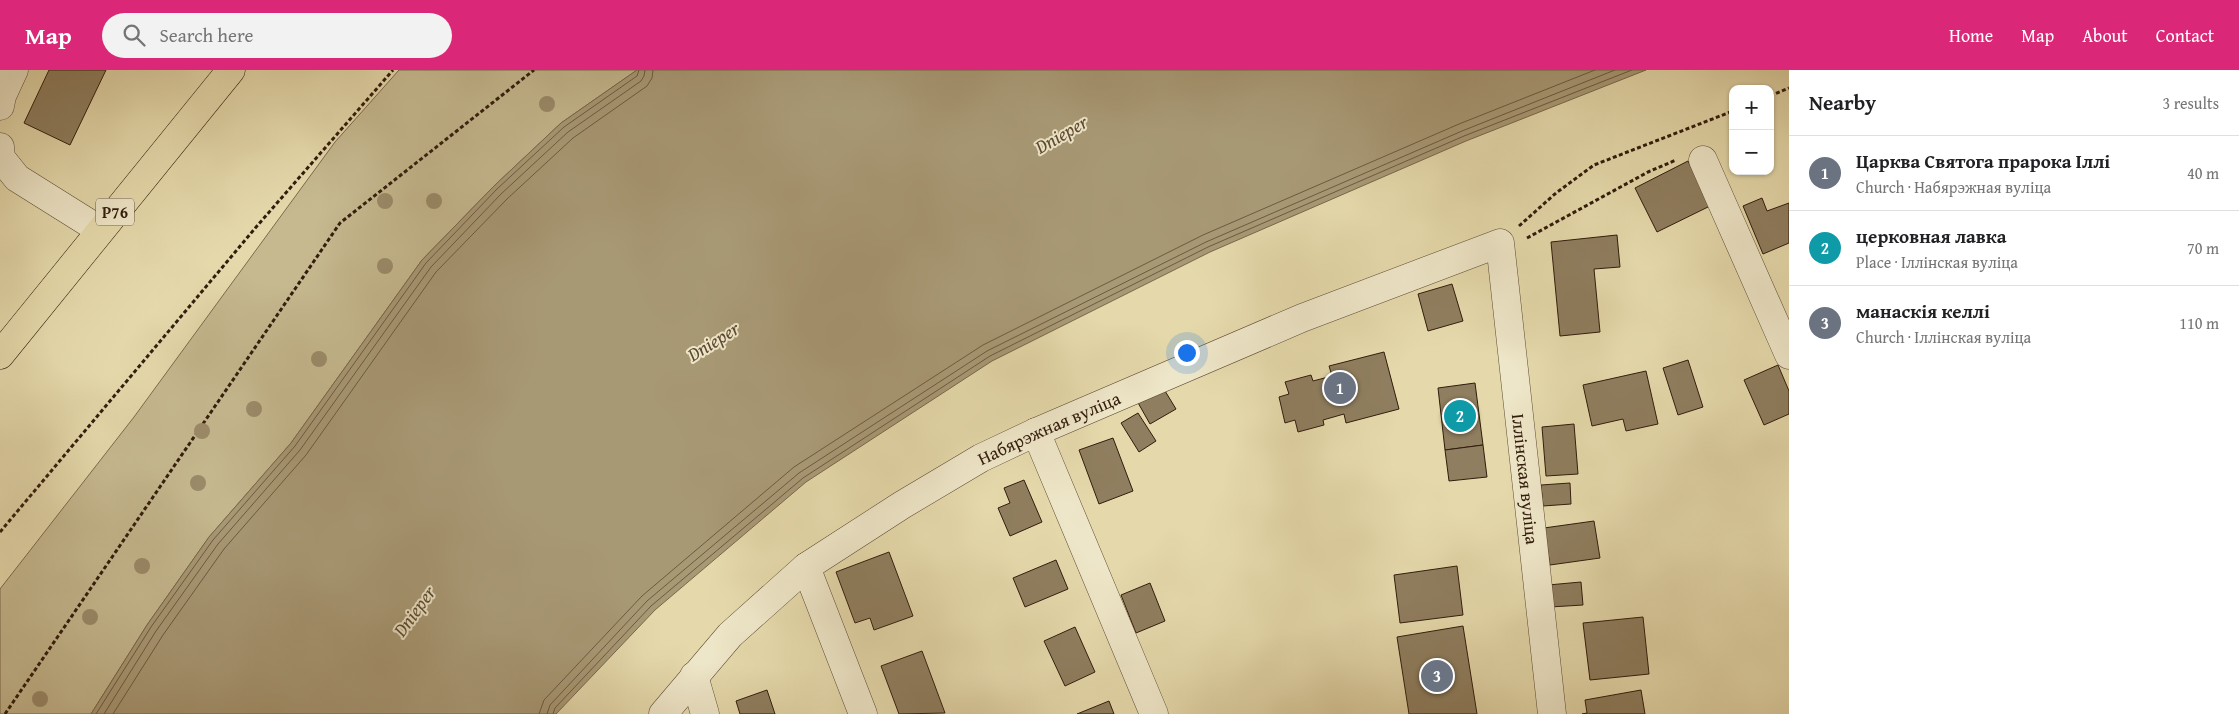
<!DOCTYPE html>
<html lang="en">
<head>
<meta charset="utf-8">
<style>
	:root { --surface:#fff; --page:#f2f2f2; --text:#202124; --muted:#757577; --line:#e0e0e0; --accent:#db2777 }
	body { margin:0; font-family:"Gentium Book Plus",serif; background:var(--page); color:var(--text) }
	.controls { position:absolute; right:15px; top:15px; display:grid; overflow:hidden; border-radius:10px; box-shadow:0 1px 4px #0004 }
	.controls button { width:45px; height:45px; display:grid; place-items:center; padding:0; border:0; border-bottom:1px solid var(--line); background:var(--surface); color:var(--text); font:25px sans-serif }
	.you { position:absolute; left:1186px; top:282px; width:18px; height:18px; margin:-12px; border:4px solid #fff; border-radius:50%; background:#1a73e8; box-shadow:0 0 0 8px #1a73e833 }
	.badge { display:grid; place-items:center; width:32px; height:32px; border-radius:50%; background:var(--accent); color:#fff; font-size:16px; font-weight:700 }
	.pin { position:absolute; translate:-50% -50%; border:2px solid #fff; box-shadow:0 1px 5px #0006 }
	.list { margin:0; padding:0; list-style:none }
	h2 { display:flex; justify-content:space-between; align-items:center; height:65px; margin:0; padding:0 20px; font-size:21px }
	h2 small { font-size:16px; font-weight:400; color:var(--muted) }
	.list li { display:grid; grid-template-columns:32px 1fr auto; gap:15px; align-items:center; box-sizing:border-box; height:75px; padding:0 20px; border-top:1px solid var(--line) }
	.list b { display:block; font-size:19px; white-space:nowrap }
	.list p { margin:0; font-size:16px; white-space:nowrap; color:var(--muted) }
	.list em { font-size:16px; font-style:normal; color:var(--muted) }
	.icon { flex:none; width:28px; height:28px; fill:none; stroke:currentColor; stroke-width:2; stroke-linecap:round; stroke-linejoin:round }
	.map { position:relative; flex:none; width:1789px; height:644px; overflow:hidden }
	header { display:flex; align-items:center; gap:30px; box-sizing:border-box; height:70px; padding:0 25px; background:var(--accent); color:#fff }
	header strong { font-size:24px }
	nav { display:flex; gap:28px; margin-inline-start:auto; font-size:18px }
	.search { width:350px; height:45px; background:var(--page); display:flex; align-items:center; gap:12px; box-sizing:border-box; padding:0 18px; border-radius:28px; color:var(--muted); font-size:19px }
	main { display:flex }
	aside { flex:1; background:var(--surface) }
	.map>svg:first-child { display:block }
	.green { fill:#c6b990; stroke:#7c6a4e }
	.water { fill:#a89975; stroke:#78674b }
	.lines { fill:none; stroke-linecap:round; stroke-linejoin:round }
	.shore { stroke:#6c5a40; stroke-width:1 }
	.building { fill:#8f7e5f; stroke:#311c0c }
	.minor-casing { stroke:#5e4b34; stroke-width:29 }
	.major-casing { stroke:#311c0c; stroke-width:29 }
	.path { stroke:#311c0c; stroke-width:3; stroke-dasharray:4 2.5; stroke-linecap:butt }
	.minor { stroke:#eee6c8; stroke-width:28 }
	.major { stroke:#e5d9ab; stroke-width:28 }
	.tree { fill:#9b8b6a }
	.labels { text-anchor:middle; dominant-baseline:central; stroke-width:4; stroke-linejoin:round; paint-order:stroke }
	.shield { fill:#eee6c8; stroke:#6a5944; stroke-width:1 }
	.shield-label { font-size:16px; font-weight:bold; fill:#311c0c }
	.street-label { font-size:18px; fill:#311c0c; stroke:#eee6c8 }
	.water-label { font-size:19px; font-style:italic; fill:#5b4831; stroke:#eee6c8 }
</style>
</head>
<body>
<header>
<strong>Map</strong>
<div class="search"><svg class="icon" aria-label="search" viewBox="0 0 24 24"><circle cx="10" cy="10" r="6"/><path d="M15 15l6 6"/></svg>Search here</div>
<nav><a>Home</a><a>Map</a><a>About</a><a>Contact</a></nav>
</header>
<main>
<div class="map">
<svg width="1789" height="644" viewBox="0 0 1789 644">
	<rect width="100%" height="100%" fill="#e5d9ab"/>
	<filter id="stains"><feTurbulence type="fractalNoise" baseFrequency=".004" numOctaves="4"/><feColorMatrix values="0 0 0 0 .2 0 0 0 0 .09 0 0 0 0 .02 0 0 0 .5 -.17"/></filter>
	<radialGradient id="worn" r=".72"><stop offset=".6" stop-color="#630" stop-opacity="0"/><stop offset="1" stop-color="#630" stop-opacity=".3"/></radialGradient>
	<polygon class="green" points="399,0 637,0 561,53 494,116 422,190 291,373 209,467 147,555 91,644 0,644 0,519 134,347 335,72"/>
	<polygon class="water" points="637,0 1646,0 1466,71 1210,182 992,291 806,412 655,540 556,644 91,644 147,555 209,467 291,373 422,190 494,116 561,53"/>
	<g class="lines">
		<g class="shore">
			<polyline points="96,644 151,557 213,470 295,376 426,193 497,119 564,57 637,6 639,0"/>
			<polyline points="104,644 156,561 218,474 300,380 431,197 501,124 568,62 641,11 644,6 645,0"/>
			<polyline points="113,644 163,565 224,479 306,385 436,202 507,129 573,68 647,16 652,8 653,0"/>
			<polyline points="539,644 544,630 642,526 794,397 983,275 1203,165 1459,54 1595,0"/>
			<polyline points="547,644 550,635 647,531 799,403 987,281 1206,172 1462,61 1615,0"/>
			<polyline points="553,644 555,638 651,536 803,408 990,286 1208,177 1464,66 1632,0"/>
		</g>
	</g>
	<g class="building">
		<polygon points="49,0 106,0 70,75 24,53"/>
		<polygon points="1688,91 1710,136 1657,162 1635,118"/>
		<polygon points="1762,128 1767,141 1789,133 1789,173 1763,184 1743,136"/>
		<polygon points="1617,165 1620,197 1594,199 1600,262 1560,266 1551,172"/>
		<polygon points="1452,214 1463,251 1428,261 1418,224"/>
		<polygon points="1384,282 1399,339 1346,353 1344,344 1323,350 1324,355 1298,362 1295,350 1285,353 1279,327 1289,324 1285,312 1311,305 1313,311 1332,306 1329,296"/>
		<polygon points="1688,290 1703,337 1678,345 1663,298"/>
		<polygon points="1778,295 1789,321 1789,344 1764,355 1744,310"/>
		<polygon points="1646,301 1658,354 1626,361 1623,349 1592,356 1583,315"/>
		<polygon points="1475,313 1483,375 1445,380 1438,318"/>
		<polygon points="1162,316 1176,339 1150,354 1137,331"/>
		<polygon points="1138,343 1156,371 1139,382 1121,353"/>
		<polygon points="1574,354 1578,404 1546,406 1542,357"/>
		<polygon points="1113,368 1133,421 1099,434 1079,380"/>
		<polygon points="1483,375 1487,407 1449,411 1445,380"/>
		<polygon points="1024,410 1042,452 1010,466 998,438 1010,433 1004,418"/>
		<polygon points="1570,413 1571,434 1543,436 1541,415"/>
		<polygon points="1594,451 1600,488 1550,495 1544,458"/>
		<polygon points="889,482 913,546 874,560 870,548 855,553 836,502"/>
		<polygon points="1056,490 1068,519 1025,537 1013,508"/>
		<polygon points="1457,496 1463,545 1400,553 1394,505"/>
		<polygon points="1581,512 1583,535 1550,537 1548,515"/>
		<polygon points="1150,513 1165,551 1136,563 1121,525"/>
		<polygon points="1643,547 1649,604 1590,610 1583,553"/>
		<polygon points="1463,556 1477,644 1409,644 1397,567"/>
		<polygon points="1075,557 1095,602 1065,616 1044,571"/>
		<polygon points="922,581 945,643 899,644 881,596"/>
		<polygon points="767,620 775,644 740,644 736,631"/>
		<polygon points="1641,620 1645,644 1582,644 1587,643 1585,630"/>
		<polygon points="1109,631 1114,644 1077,644"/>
	</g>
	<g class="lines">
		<g class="minor-casing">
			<g id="minor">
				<polyline points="0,36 2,26 14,0"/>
				<polyline points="0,77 1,88 17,108 100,160"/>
				<polyline points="1703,90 1789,285"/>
				<polyline points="1036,362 1154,644"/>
				<polyline points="806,497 863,644"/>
				<polyline points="694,606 705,644"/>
				<path id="s1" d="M663 644 730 565 806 497 902 435 981 388 1036 362 1302 248 1500 173 1552 644"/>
			</g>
		</g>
		<g class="major-casing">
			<polyline id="major" points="0,285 231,0"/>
		</g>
		<g class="path">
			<polyline points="1770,26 1789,18"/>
			<polyline points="1519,156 1556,123 1594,95 1733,41"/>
			<polyline points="1527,168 1648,102 1676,90"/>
			<polyline points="0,462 257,156 393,0"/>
			<polyline points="5,644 340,153 534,0"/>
		</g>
		<use href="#minor" class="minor"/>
		<use href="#major" class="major"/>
	</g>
	<g class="tree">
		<circle cx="547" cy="34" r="8"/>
		<circle cx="385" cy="131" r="8"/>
		<circle cx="434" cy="131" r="8"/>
		<circle cx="385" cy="196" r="8"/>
		<circle cx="319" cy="289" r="8"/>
		<circle cx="254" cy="339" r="8"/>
		<circle cx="202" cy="361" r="8"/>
		<circle cx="198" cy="413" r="8"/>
		<circle cx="142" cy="496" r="8"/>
		<circle cx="90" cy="547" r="8"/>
		<circle cx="40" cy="629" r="8"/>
	</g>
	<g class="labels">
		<rect class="shield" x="96" y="128.5" width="38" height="27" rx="4"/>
		<g class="shield-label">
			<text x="115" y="142">Р76</text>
		</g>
		<g class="street-label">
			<text stroke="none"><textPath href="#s1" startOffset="486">Набярэжная вуліца</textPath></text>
			<text stroke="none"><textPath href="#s1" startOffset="1211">Іллінская вуліца</textPath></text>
		</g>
		<g class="water-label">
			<text transform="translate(1061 64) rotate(-30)">Dnieper</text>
			<text transform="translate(713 271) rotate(-32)">Dnieper</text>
			<text transform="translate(414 541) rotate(-54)">Dnieper</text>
		</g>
	</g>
	<rect width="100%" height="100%" filter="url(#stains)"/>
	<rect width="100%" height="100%" fill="url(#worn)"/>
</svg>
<div class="controls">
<button>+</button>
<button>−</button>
</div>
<div class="you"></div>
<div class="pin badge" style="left:1340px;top:318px;background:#6b7280">1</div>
<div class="pin badge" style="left:1460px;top:346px;background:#0f9aa8">2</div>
<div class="pin badge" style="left:1437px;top:606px;background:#6b7280">3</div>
</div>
<aside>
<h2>Nearby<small>3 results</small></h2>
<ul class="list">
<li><span class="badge" style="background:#6b7280">1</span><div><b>Царква Святога прарока Іллі</b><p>Church · Набярэжная вуліца</p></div><em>40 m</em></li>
<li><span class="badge" style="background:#0f9aa8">2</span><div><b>церковная лавка</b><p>Place · Іллінская вуліца</p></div><em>70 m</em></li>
<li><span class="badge" style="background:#6b7280">3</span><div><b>манаскія келлі</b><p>Church · Іллінская вуліца</p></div><em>110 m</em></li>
</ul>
</aside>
</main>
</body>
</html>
